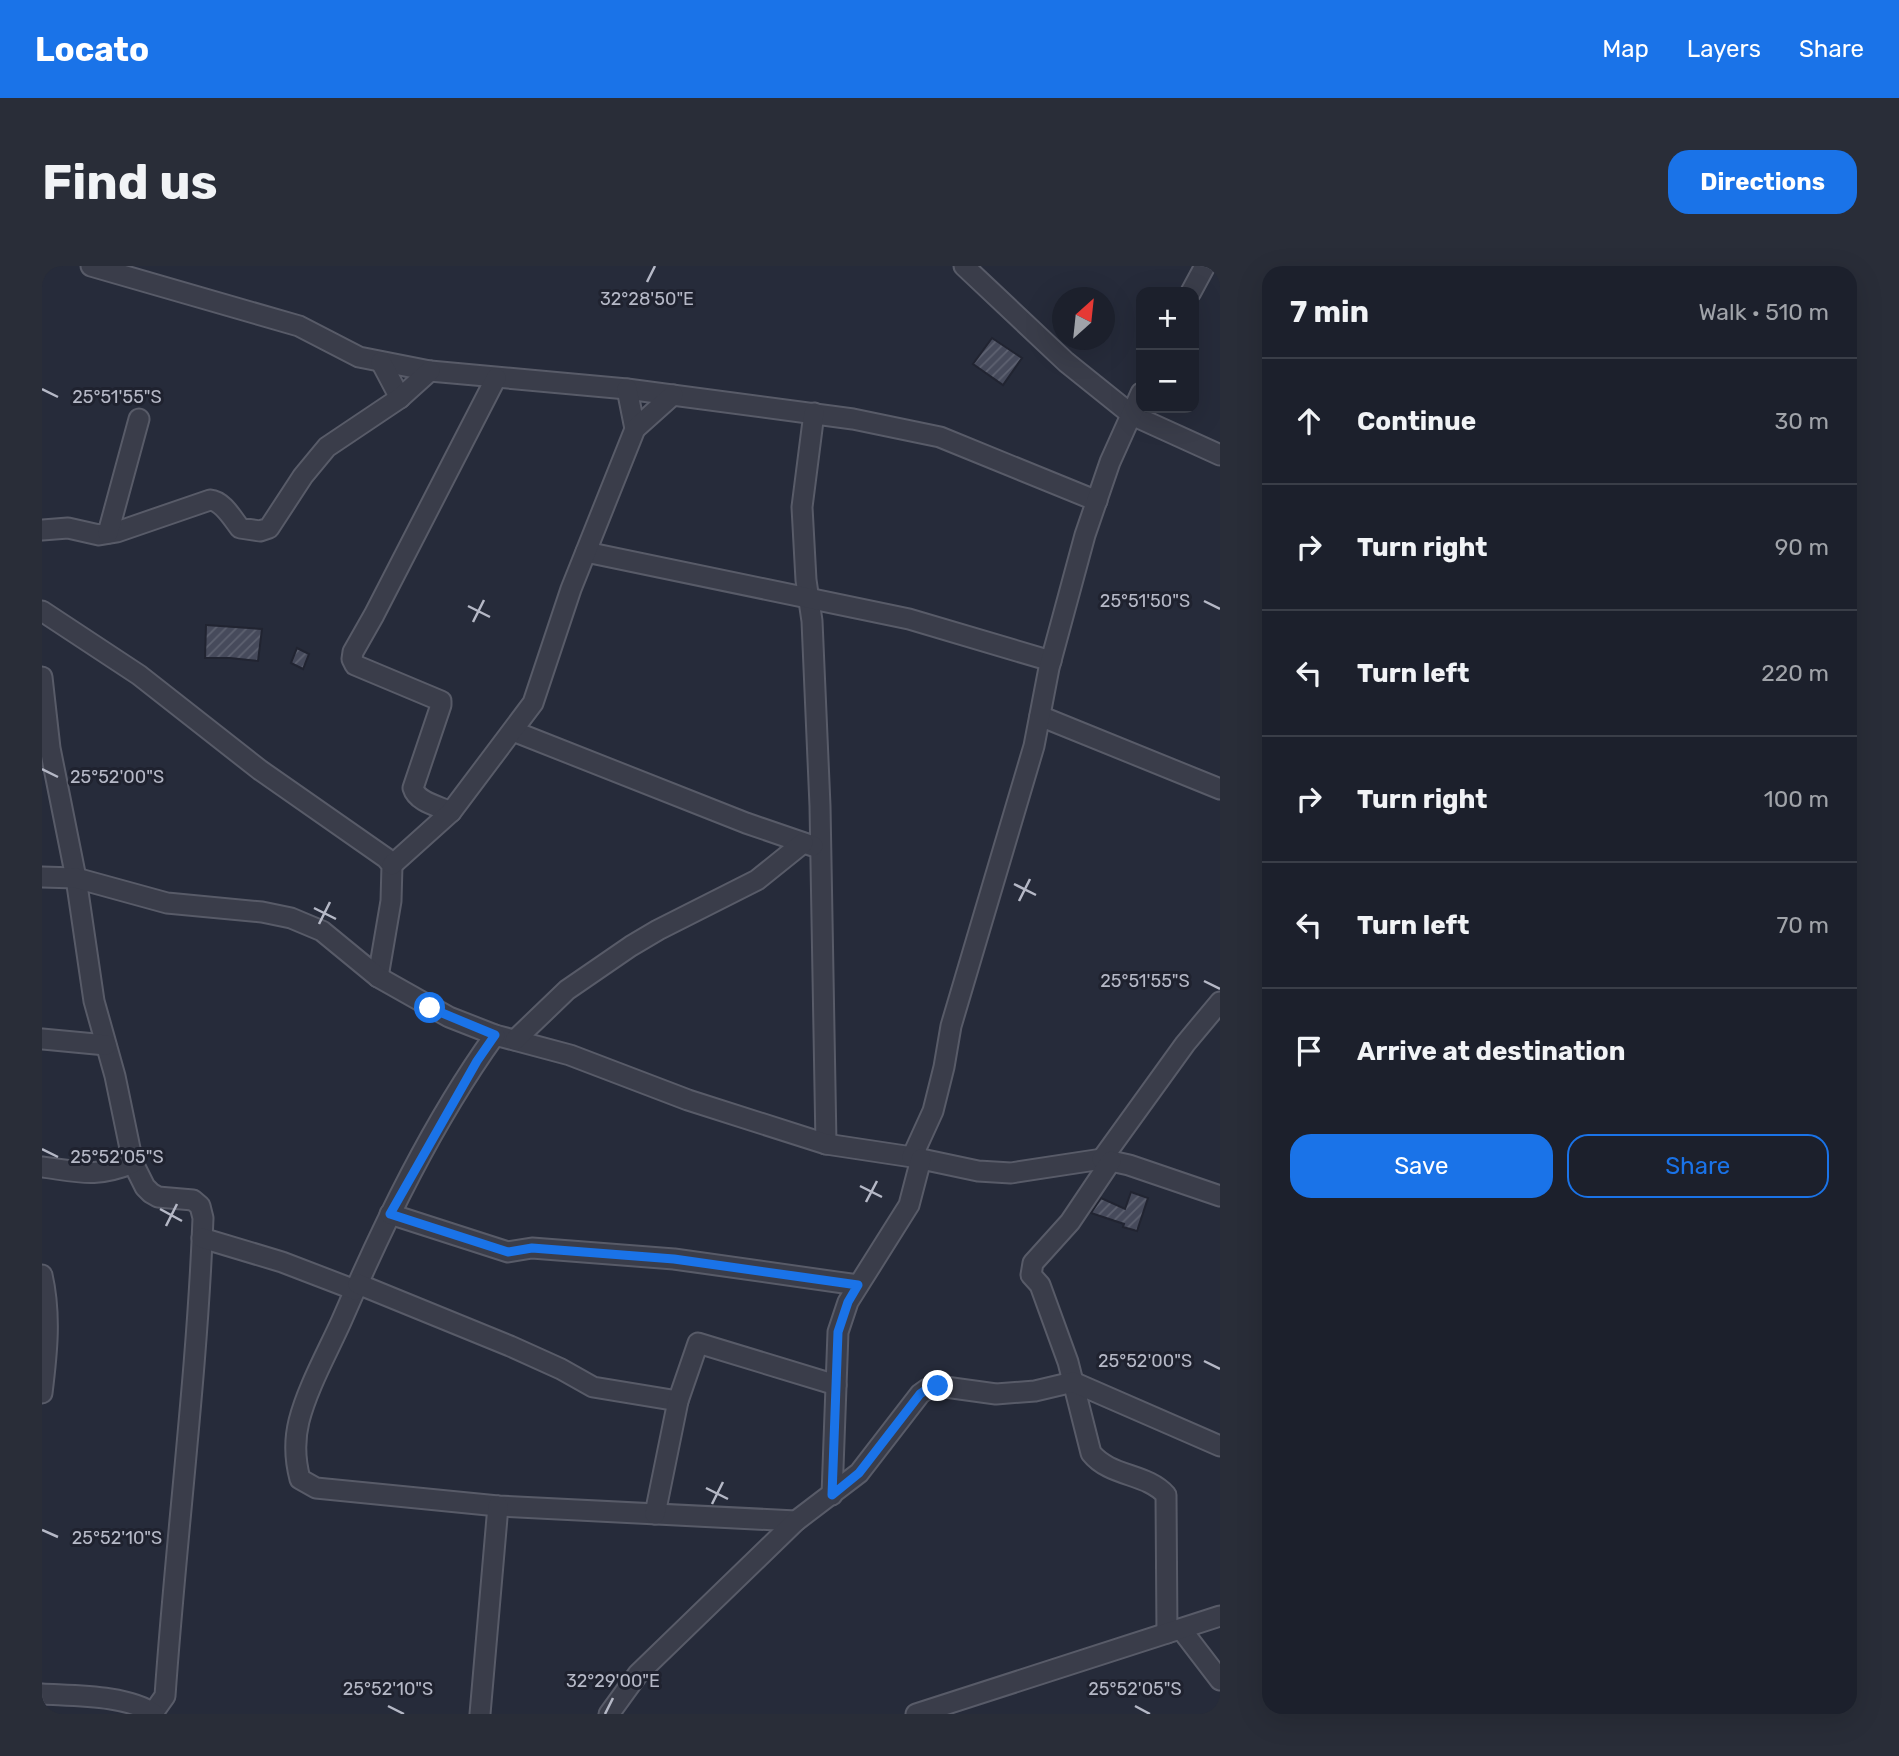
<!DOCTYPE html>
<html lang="en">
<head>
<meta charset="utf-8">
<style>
	:root { --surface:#1c202c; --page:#292d38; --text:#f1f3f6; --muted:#a0a3a9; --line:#3a3e48; --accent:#1a73e8 }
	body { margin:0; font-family:Rubik,sans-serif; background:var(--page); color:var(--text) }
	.controls { position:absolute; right:21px; top:21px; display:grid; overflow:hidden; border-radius:14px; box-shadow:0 7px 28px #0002 }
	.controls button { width:63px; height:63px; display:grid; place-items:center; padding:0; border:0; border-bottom:2px solid var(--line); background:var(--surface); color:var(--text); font:35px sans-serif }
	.compass { position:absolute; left:1010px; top:21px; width:63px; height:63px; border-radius:50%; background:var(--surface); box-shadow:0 7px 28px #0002; rotate:27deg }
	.stop { position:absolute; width:21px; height:21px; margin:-16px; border:5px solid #1a73e8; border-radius:50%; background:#fff }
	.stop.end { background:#1a73e8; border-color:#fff; box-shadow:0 2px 7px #0008 }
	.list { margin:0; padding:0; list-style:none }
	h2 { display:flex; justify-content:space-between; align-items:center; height:91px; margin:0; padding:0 28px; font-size:30px }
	h2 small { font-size:23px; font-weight:400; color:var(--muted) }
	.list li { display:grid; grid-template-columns:46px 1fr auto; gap:21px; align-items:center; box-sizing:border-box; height:126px; padding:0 28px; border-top:2px solid var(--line) }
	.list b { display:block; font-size:26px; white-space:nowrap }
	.list em { font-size:23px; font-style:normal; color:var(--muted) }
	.actions { display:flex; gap:14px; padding:21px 28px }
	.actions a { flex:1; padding:16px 0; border:2px solid var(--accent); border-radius:21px; text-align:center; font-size:24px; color:var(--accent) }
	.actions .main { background:var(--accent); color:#fff }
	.icon { flex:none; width:38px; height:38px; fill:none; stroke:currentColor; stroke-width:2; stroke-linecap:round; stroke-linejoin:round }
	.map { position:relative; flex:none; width:1178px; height:1448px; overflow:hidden; border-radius:21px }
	header { display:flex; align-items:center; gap:42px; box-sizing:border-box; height:98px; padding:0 35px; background:var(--accent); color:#fff }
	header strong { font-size:33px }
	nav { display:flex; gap:38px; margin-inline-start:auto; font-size:24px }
	.intro { display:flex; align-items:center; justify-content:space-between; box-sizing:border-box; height:168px; padding:0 42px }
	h1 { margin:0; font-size:49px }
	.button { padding:18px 32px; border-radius:21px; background:var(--accent); color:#fff; font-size:24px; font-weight:700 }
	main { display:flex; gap:42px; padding:0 42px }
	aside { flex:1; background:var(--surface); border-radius:21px; box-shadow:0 7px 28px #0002 }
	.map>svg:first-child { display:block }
	.building { fill:url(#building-hatch); stroke:#212431; stroke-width:2 }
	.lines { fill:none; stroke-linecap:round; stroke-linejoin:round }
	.minor-casing { stroke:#585b68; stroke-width:23 }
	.minor { stroke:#3a3d4a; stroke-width:19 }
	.route { stroke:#1a73e8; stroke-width:9 }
	.ticks { fill:none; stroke:#b5b8c6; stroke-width:2.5 }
	.ticks-label { font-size:18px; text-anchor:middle; fill:#b5b8c6; stroke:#1f222f; stroke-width:6; stroke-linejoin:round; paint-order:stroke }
</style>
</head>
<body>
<header>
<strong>Locato</strong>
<nav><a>Map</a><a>Layers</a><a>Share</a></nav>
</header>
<div class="intro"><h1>Find us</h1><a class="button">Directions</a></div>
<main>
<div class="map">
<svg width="1178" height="1448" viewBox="0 0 1178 1448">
	<defs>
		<pattern id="building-hatch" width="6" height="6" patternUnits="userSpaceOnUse" patternTransform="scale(1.75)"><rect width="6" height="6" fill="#464a5b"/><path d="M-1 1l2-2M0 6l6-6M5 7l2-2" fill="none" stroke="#5e6271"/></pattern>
	</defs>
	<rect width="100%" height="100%" fill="#262b3a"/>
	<g class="building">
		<polygon points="950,72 980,92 961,119 931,98"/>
		<polygon points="164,359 220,363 216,395 188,392 163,392"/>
		<polygon points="255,382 267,388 261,403 249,397"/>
		<polygon points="1089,926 1106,932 1095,965 1081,961 1082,958 1049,947 1059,932 1083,943"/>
	</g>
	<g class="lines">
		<g class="minor-casing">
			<g id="minor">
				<polyline points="49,0 257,60 317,91 388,105 585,123 811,153 898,171 1055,235"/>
				<polyline points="922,0 1024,96 1090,149 1178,189"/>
				<polyline points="1149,26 1163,0"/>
				<polyline points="339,96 358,132"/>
				<polyline points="585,123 593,163"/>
				<polyline points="772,147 760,241 764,314 770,355 778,540 784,878"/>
				<path d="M0 264 26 262 57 269 75 266 168 234C181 235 190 252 198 262L218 265 227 262 261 210 285 181 358 132 388 105"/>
				<polyline points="66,267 97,153"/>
				<polyline points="544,286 867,353 1009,395"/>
				<polyline points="0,345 97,409 218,504 344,592 350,599 349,635 336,711"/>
				<path d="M0 411 8 482 34 612 52 735 73 810 91 897 103 921 109 927 116 931 151 934 158 940 161 952C155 1112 134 1271 123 1430L111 1447"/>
				<polyline points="998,450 1178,523"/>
				<polyline points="471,465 704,557 771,580"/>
				<path d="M409 546C396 540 375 536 371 522L399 439V435L313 399 310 393 311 386 332 349 454 112"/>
				<polyline points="350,599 409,546 491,437 529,323 593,163 631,129"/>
				<polyline points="0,611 34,612 125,637 220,646 249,652 280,665 336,711 407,751 453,769 528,789 646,834 784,878 870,891 936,905 969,907 1060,893 1087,899 1178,930"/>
				<path d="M453 769C390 857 342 957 299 1056 285 1087 265 1123 257 1155 252 1175 253 1194 258 1213L274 1222 456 1240 754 1255"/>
				<polyline points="0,773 64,779"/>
				<polyline points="473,774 525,724 589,680 616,664 715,614 761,577"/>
				<polyline points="870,891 891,845 902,801 909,760 992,480 1007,402 1043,269 1068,196 1099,127"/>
				<polyline points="1060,893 1143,778 1178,736"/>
				<path d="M1069 895 1028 956 991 997 989 1009 998 1019 1026 1096 1049 1187C1068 1211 1105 1207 1124 1229L1125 1367"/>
				<path d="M0 901C38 906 54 912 91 897"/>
				<polyline points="348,948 466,986 490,982 632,993 816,1019"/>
				<polyline points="160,972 240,996 313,1024"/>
				<path d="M0 1009C9 1048 5 1087 0 1127"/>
				<polyline points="316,1018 468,1080 519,1103 551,1121 636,1135"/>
				<polyline points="790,1229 796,1066 806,1036 867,939 879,893"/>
				<polyline points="613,1248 636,1135 656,1077 794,1119"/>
				<polyline points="1139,1363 1178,1414"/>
				<path d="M0 1428C32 1430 86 1429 112 1448"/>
				<polyline points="438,1448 456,1240"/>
				<polyline points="567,1448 596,1408 754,1255 817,1207 878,1128 885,1123 896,1120 954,1128 993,1125 1031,1116 1178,1180"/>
				<polyline points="874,1448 1178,1350"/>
			</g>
		</g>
		<use href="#minor" class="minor"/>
	</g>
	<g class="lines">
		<polyline class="route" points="388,742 453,769 435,795 348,948 466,986 490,982 632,993 816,1019 806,1036 796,1066 790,1229 817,1207 878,1128 885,1123 896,1120"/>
	</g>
	<path class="ticks" d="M605 16 613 0M0 123 16 131M1162 335 1178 343M426 340 448 351M431 356 442 334M0 503 16 511M972 618 994 629M977 635 988 613M272 642 294 653M277 658 288 636M1162 715 1178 723M0 883 16 891M818 920 840 931M824 936 835 915M118 943 140 955M124 960 135 938M1162 1095 1178 1103M664 1222 686 1233M670 1238 681 1216M0 1264 16 1271M346 1440 362 1448M1093 1440 1108 1448M563 1448 571 1432"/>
	<g class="ticks-label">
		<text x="605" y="39">32°28'50"E</text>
		<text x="75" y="137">25°51'55"S</text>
		<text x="1103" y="341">25°51'50"S</text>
		<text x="75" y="517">25°52'00"S</text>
		<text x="1103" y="721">25°51'55"S</text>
		<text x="75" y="897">25°52'05"S</text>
		<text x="1103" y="1101">25°52'00"S</text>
		<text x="75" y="1278">25°52'10"S</text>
		<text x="571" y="1421">32°29'00"E</text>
		<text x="346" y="1429">25°52'10"S</text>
		<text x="1093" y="1429">25°52'05"S</text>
	</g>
</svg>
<div class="controls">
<button>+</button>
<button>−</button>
</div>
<svg class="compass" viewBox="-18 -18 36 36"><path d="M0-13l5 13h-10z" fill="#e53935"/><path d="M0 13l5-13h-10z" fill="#a0a3a9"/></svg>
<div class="stop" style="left:388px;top:742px"></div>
<div class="stop end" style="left:896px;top:1120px"></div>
</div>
<aside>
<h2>7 min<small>Walk · 510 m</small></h2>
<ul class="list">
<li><svg class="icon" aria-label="ahead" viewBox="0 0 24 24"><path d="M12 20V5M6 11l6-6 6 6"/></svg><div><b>Continue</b></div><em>30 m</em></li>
<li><svg class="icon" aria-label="right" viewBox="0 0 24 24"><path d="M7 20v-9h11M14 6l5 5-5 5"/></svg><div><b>Turn right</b></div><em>90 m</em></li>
<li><svg class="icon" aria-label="left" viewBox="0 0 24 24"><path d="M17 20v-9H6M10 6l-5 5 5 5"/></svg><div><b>Turn left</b></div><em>220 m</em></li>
<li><svg class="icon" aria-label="right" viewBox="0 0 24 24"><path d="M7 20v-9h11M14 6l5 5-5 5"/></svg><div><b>Turn right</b></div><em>100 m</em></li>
<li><svg class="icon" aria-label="left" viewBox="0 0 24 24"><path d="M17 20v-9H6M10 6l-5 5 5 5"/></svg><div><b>Turn left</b></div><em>70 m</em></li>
<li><svg class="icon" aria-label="arrive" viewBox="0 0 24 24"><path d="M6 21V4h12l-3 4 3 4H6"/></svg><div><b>Arrive at destination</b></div></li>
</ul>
<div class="actions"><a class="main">Save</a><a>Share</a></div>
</aside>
</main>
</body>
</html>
